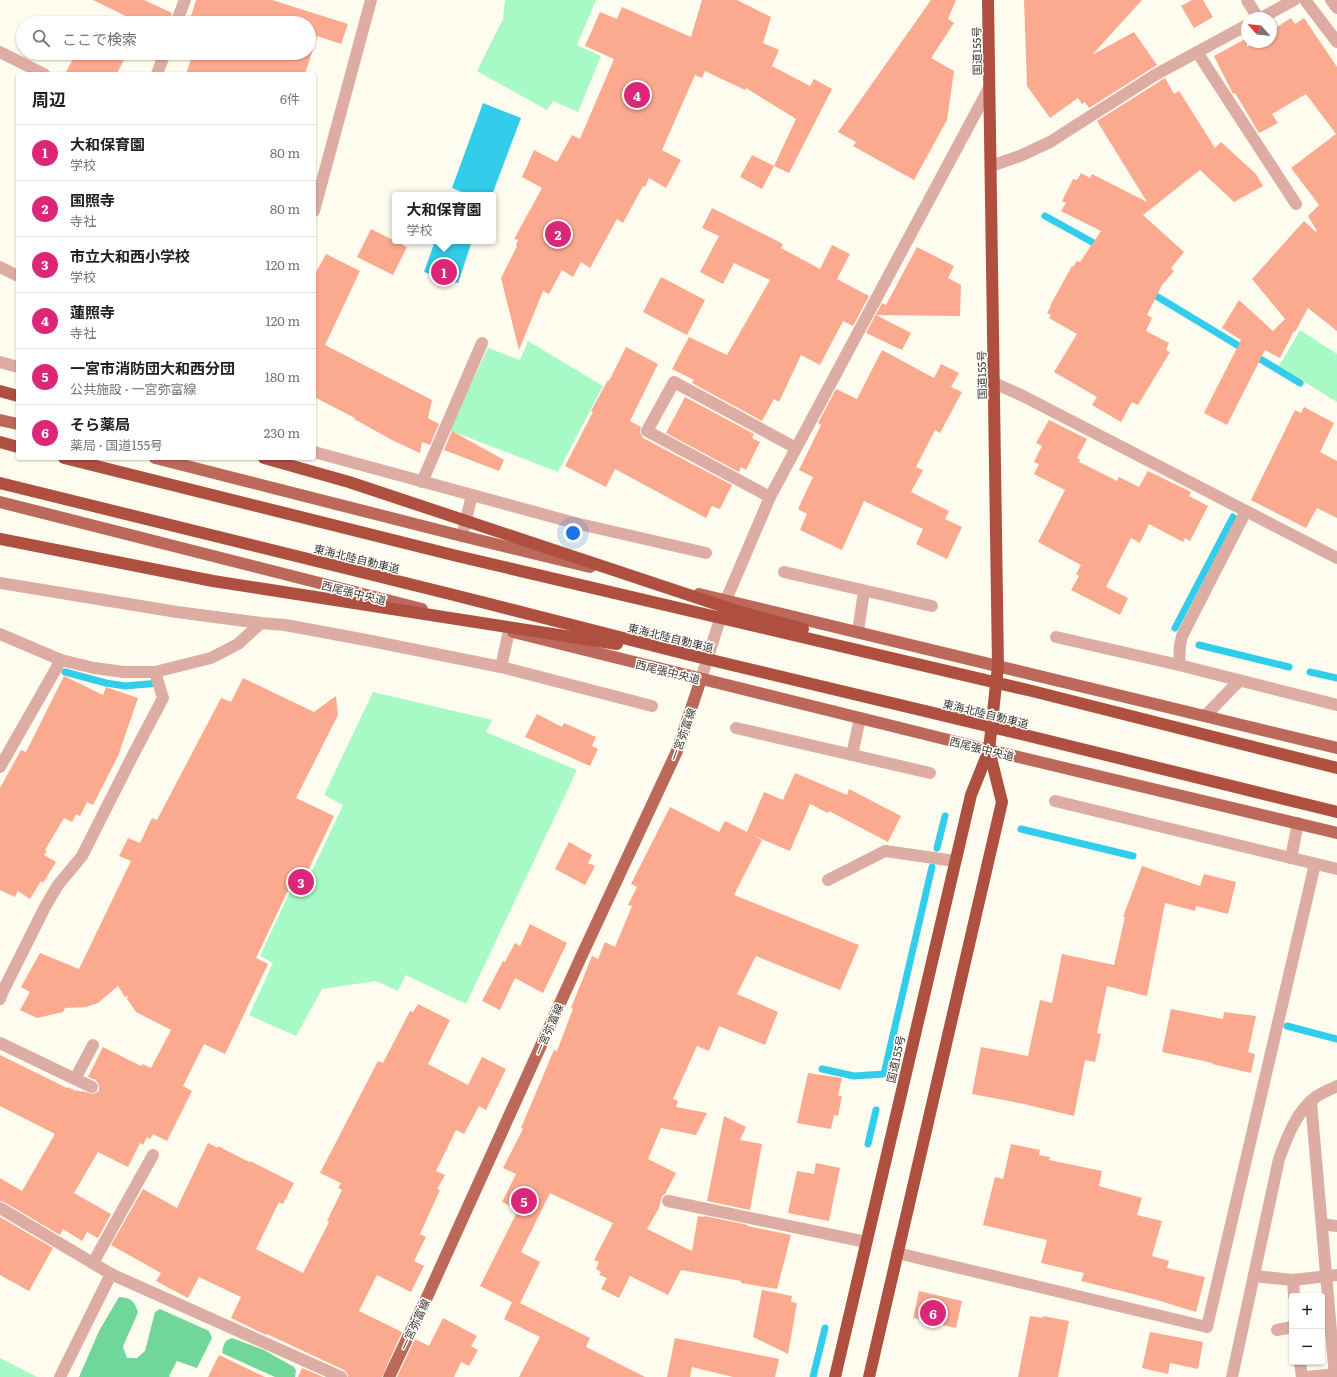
<!DOCTYPE html>
<html lang="ja">
<head>
<meta charset="utf-8">
<style>
	:root { --surface:#fff; --page:#f6f6f6; --text:#202124; --muted:#757577; --line:#e0e0e0; --accent:#db2777 }
	body { margin:0; font-family:Literata,"Noto Sans JP",serif; background:var(--page); color:var(--text) }
	.controls { position:absolute; right:12px; bottom:12px; display:grid; overflow:hidden; border-radius:4px; box-shadow:0 1px 3px #0004 }
	.controls button { width:36px; height:36px; display:grid; place-items:center; padding:0; border:0; border-bottom:1px solid var(--line); background:var(--surface); color:var(--text); font:20px sans-serif }
	.compass { position:absolute; left:1241px; top:12px; width:36px; height:36px; border-radius:50%; background:var(--surface); box-shadow:0 1px 3px #0004; rotate:297deg }
	.you { position:absolute; left:573px; top:533px; width:14px; height:14px; margin:-10px; border:3px solid #fff; border-radius:50%; background:#1a73e8; box-shadow:0 0 0 6px #1a73e833 }
	.badge { display:grid; place-items:center; width:26px; height:26px; border-radius:50%; background:var(--accent); color:#fff; font-size:13px; font-weight:700 }
	.pin { position:absolute; translate:-50% -50%; border:2px solid #fff; box-shadow:0 1px 4px #0006 }
	.popup { position:absolute; left:392px; top:192px; width:104px; height:52px; box-sizing:border-box; display:grid; place-content:center; border-radius:4px; background:var(--surface); filter:drop-shadow(0 1px 3px #0005); font-size:13px; white-space:nowrap; color:var(--muted) }
	.popup b { font-size:15px; color:var(--text) }
	.popup::after { content:''; position:absolute; left:50%; top:100%; margin-left:-8px; border:8px solid transparent; border-top-color:var(--surface) }
	.list { margin:0; padding:0; list-style:none }
	h2 { display:flex; justify-content:space-between; align-items:center; height:52px; margin:0; padding:0 16px; font-size:17px }
	h2 small { font-size:13px; font-weight:400; color:var(--muted) }
	.list li { display:grid; grid-template-columns:26px 1fr auto; gap:12px; align-items:center; box-sizing:border-box; height:56px; padding:0 16px; border-top:1px solid var(--line) }
	.list b { display:block; font-size:15px; white-space:nowrap }
	.list p { margin:0; font-size:13px; white-space:nowrap; color:var(--muted) }
	.list em { font-size:13px; font-style:normal; color:var(--muted) }
	.icon { flex:none; width:22px; height:22px; fill:none; stroke:currentColor; stroke-width:2; stroke-linecap:round; stroke-linejoin:round }
	.map { position:relative; flex:none; width:1337px; height:1377px; overflow:hidden }
	.search { position:absolute; background:var(--surface); box-shadow:0 1px 3px #0004; left:16px; top:16px; width:300px; height:44px; display:flex; align-items:center; gap:10px; box-sizing:border-box; padding:0 14px; border-radius:22px; color:var(--muted); font-size:15px }
	.panel { position:absolute; background:var(--surface); box-shadow:0 1px 3px #0004; left:16px; top:72px; width:300px; height:388px; border-radius:4px }
	.map>svg:first-child { display:block }
	.green { fill:#a7fac5 }
	.forest { fill:#71d69a }
	.water { fill:#31cdeb }
	.lines { fill:none; stroke-linecap:round; stroke-linejoin:round }
	.stream { stroke:#31cdeb; stroke-width:7 }
	.building { fill:#fbaa8f }
	.minor { stroke:#ddada4; stroke-width:12 }
	.major { stroke:#bc695b; stroke-width:12 }
	.highway { stroke:#af4f40; stroke-width:12 }
	.highway-bridge { stroke:#af4f40; stroke-width:12 }
	.labels { text-anchor:middle; dominant-baseline:central; stroke-width:3; stroke-linejoin:round; paint-order:stroke }
	.street-label { font-size:11px; fill:#3a372c; stroke:#fff }
</style>
</head>
<body>
<div class="map">
<svg width="1337" height="1377" viewBox="0 0 1337 1377">
	<rect width="100%" height="100%" fill="#fefbef"/>
	<g class="green">
		<polygon points="505,0 596,0 577,45 601,56 578,112 553,101 547,110 477,71 503,19"/>
		<polygon points="1300,330 1337,354 1337,402 1279,366"/>
		<polygon points="528,341 603,386 558,472 449,430 488,348 520,360"/>
		<polygon points="373,692 492,720 486,732 577,770 466,1004 406,975 398,991 376,981 322,989 296,1036 249,1015 273,963 260,956 294,883 304,888 343,805 324,795"/>
		<polygon points="0,1358 37,1377 0,1377"/>
	</g>
	<g class="forest">
		<path d="M119 1297C132 1298 134 1301 138 1312 134 1324 127 1335 123 1347L127 1358H137L145 1351 155 1312 160 1309 209 1331 212 1338 197 1368 177 1361 169 1376 170 1377H79L99 1331Z"/>
		<path d="M232 1338 264 1350 294 1367 296 1370 295 1377H275L222 1353C223 1346 224 1340 232 1338Z"/>
	</g>
	<g class="water">
		<polygon points="483,103 521,118 492,195 469,195 452,188"/>
		<polygon points="435,241 472,241 458,283 424,272"/>
	</g>
	<g class="lines">
		<g class="stream">
			<polyline points="1045,216 1092,242 1100,249"/>
			<polyline points="1148,291 1300,383"/>
			<polyline points="1175,628 1233,517"/>
			<polyline points="1199,645 1289,667"/>
			<polyline points="65,672 106,683 125,686 159,683"/>
			<polyline points="1310,672 1337,678"/>
			<polyline points="1021,829 1133,856"/>
			<polyline points="937,848 945,816"/>
			<polyline points="1287,1026 1337,1039"/>
			<polyline points="822,1069 854,1076 884,1074 932,867"/>
			<polyline points="868,1144 876,1110"/>
			<polyline points="813,1377 825,1328"/>
		</g>
	</g>
	<g class="building">
		<polygon points="93,0 144,0 172,13 169,23 140,23"/>
		<polygon points="196,0 272,0 348,24 341,44 317,36 305,74 186,74 193,53 309,53 309,23 184,23 185,20 187,21 189,15 191,16"/>
		<polygon points="702,0 737,0 771,17 763,43 779,50 772,66 810,86 814,79 832,89 789,173 774,166 796,119 746,88 745,90 705,71 702,78 695,75 662,150 681,160 666,188 649,178 645,187 643,186 623,223 617,219 590,268 581,262 573,277 562,270 549,294 543,291 519,350 501,278 517,246 516,245 518,240 514,239 542,188 522,177 534,150 557,162 572,135 580,139 614,59 585,46 600,12 617,19 622,7 691,37"/>
		<polygon points="931,0 956,0 948,19 954,23 931,58 954,71 947,120 914,180 853,146 856,142 838,132"/>
		<polygon points="1024,0 1142,0 1092,55 1134,32 1157,65 1089,108 1085,102 1082,104 1078,98 1050,118 1027,86"/>
		<polygon points="1192,0 1203,0 1213,17 1194,28 1181,6"/>
		<polygon points="1291,18 1295,24 1304,18 1337,67 1337,331 1308,308 1295,332 1294,331 1280,358 1265,350 1227,425 1204,413 1241,340 1222,328 1239,300 1273,331 1285,319 1252,279 1304,221 1316,232 1317,231 1308,216 1319,205 1291,168 1336,134 1306,94 1272,114 1278,123 1259,133 1235,93 1233,94 1214,56 1247,38 1247,47 1255,42 1271,42 1271,31"/>
		<polygon points="76,53 127,53 117,74 65,74"/>
		<polygon points="1165,78 1174,94 1179,91 1215,148 1221,142 1256,174 1263,186 1234,202 1200,170 1143,215 1184,252 1171,268 1174,271 1162,285 1147,315 1152,318 1146,331 1169,343 1166,350 1170,352 1138,405 1132,402 1121,422 1092,405 1097,397 1054,372 1077,334 1049,318 1051,315 1047,313 1051,306 1050,306 1072,266 1073,267 1077,261 1080,262 1101,231 1061,211 1066,203 1062,201 1073,179 1077,180 1081,173 1090,178 1092,174 1147,202 1097,121"/>
		<polygon points="752,155 774,166 762,189 740,177"/>
		<polygon points="712,208 783,244 781,248 820,269 832,245 850,254 837,279 869,296 853,326 843,321 820,365 801,355 779,402 774,399 762,421 692,383 694,380 672,369 689,337 727,355 770,280 734,263 723,284 700,272 719,236 702,228"/>
		<polygon points="371,229 407,247 393,275 357,257"/>
		<polygon points="917,247 954,266 948,278 961,285 960,316 876,315 911,333 902,350 866,333 882,303 886,305"/>
		<polygon points="326,254 360,271 325,345 432,400 428,418 439,424 430,445 422,442 420,453 392,440 354,419 355,418 314,397 314,276"/>
		<polygon points="661,277 705,300 687,335 643,312"/>
		<polygon points="626,347 658,364 630,421 641,427 640,432 643,438 732,485 720,509 712,506 706,518 615,469 606,487 565,466 593,412 591,411 608,380 609,381"/>
		<polygon points="882,350 934,378 941,364 959,373 951,387 962,392 940,433 935,430 916,467 923,470 911,492 949,511 945,519 962,527 947,559 916,544 923,529 864,501 842,550 800,530 807,514 798,509 813,477 799,470 821,425 818,423 836,389 857,399"/>
		<polygon points="685,397 754,434 752,438 760,442 746,470 741,467 739,472 666,433"/>
		<polygon points="1304,407 1334,423 1320,452 1337,461 1337,518 1317,508 1306,528 1251,500 1295,410 1301,413"/>
		<polygon points="1049,420 1087,439 1077,458 1080,460 1079,462 1117,481 1119,477 1139,487 1148,471 1191,492 1189,496 1208,506 1190,541 1185,538 1183,542 1149,524 1140,543 1131,538 1106,587 1128,598 1120,615 1071,590 1079,576 1076,574 1081,565 1038,542 1065,490 1034,474 1039,464 1034,462 1042,446 1036,443"/>
		<polygon points="452,431 504,460 499,471 444,450"/>
		<polygon points="64,676 103,695 106,687 138,698 118,756 93,805 87,802 80,816 76,814 72,822 64,818 45,850 47,851 44,855 56,862 43,883 41,881 30,899 18,891 15,897 0,890 0,788 21,750 26,752"/>
		<polygon points="243,678 314,712 336,696 338,715 296,798 334,816 301,885 293,880 256,958 268,964 225,1054 204,1044 183,1086 192,1091 167,1141 153,1134 150,1139 147,1137 143,1145 140,1143 128,1167 98,1152 74,1193 111,1214 98,1238 87,1232 82,1241 63,1229 60,1235 4,1202 0,1201 0,1178 22,1191 55,1134 0,1106 0,1055 67,1088 68,1087 76,1091 77,1090 81,1092 82,1091 93,1094 99,1091 99,1086 96,1080 88,1077 103,1047 141,1066 142,1064 151,1068 171,1030 136,1012 127,999 128,996 125,997 118,986 98,1003 86,1007 65,1008 63,1012 37,1018 20,1010 30,992 21,987 40,953 79,969 131,861 119,856 128,838 140,843 152,818 157,820 221,698 231,702"/>
		<polygon points="537,714 562,727 564,723 596,737 592,746 598,749 590,766 525,737"/>
		<polygon points="795,773 847,795 849,789 901,816 888,842 829,811 828,813 810,804 790,851 752,835 762,840 734,895 859,945 840,990 756,956 737,994 778,1012 765,1045 719,1026 709,1051 697,1046 673,1099 678,1101 676,1107 707,1113 696,1135 661,1128 648,1159 676,1173 665,1194 662,1196 659,1208 647,1229 692,1251 698,1216 704,1217 704,1216 748,1225 747,1226 791,1235 777,1289 741,1283 741,1281 681,1270 668,1295 630,1276 619,1298 601,1289 607,1278 599,1275 601,1272 596,1269 599,1262 594,1260 613,1223 550,1193 521,1252 540,1262 520,1303 590,1338 586,1347 645,1377 519,1377 540,1337 504,1319 512,1302 480,1286 518,1210 502,1202 516,1174 503,1168 523,1129 521,1128 554,1050 557,1051 573,1009 571,1008 592,956 598,959 605,942 615,947 632,906 628,905 637,887 631,884 670,807 719,832 725,821 747,832 764,792 783,800"/>
		<polygon points="569,842 592,855 588,863 595,866 585,885 555,869"/>
		<polygon points="1142,866 1200,886 1204,874 1236,882 1228,914 1196,906 1195,911 1165,903 1147,996 1107,986 1097,1033 1101,1034 1095,1062 1085,1060 1074,1116 1024,1104 972,1094 981,1047 1028,1056 1040,1000 1052,1003 1062,954 1114,965 1125,917 1123,917"/>
		<polygon points="530,924 567,943 543,993 515,978 500,1010 482,1001 503,961 505,962 515,943 520,946"/>
		<polygon points="418,1004 450,1020 428,1064 468,1085 482,1057 506,1069 486,1110 479,1106 464,1134 456,1130 436,1171 445,1175 437,1189 440,1190 420,1234 426,1237 414,1261 424,1266 411,1292 377,1275 359,1311 402,1332 382,1377 348,1377 347,1373 344,1370 267,1334 266,1335 262,1333 231,1318 241,1297 199,1277 188,1298 156,1281 161,1273 111,1245 143,1189 177,1208 208,1143 218,1148 218,1146 249,1162 250,1161 294,1183 283,1204 279,1202 256,1249 303,1273 329,1222 327,1221 342,1190 338,1188 341,1183 320,1173 378,1061 383,1063 410,1011 413,1012"/>
		<polygon points="1171,1009 1223,1019 1224,1012 1256,1016 1248,1052 1255,1054 1251,1073 1212,1064 1213,1063 1162,1052"/>
		<polygon points="808,1073 842,1078 838,1096 842,1096 838,1116 834,1115 831,1129 797,1123"/>
		<polygon points="724,1116 746,1127 740,1140 762,1144 750,1210 707,1201"/>
		<polygon points="1011,1144 1040,1150 1039,1155 1050,1157 1049,1160 1102,1171 1099,1186 1142,1198 1137,1215 1162,1221 1152,1256 1169,1261 1167,1268 1205,1277 1196,1312 1157,1300 1081,1281 1084,1273 1041,1263 1047,1240 983,1225 995,1177 1003,1179"/>
		<polygon points="816,1163 840,1168 829,1221 788,1213 797,1171 814,1174"/>
		<polygon points="0,1217 53,1248 29,1291 0,1275"/>
		<polygon points="762,1290 792,1296 791,1302 797,1303 788,1354 753,1337"/>
		<polygon points="919,1291 962,1301 956,1328 913,1318"/>
		<polygon points="1030,1316 1043,1318 1043,1316 1069,1321 1058,1377 1018,1377"/>
		<polygon points="443,1318 477,1336 471,1346 478,1350 469,1366 461,1362 454,1377 397,1377 415,1339 429,1346"/>
		<polygon points="1150,1332 1203,1342 1198,1369 1170,1363 1168,1374 1142,1368"/>
		<polygon points="675,1338 779,1359 775,1377 733,1377 692,1367 690,1377 667,1377"/>
		<polygon points="219,1355 265,1377 208,1377"/>
		<polygon points="302,1368 323,1377 298,1377"/>
	</g>
	<g class="lines">
		<g class="minor">
			<polyline points="1247,0 1258,18"/>
			<polyline points="1305,0 1337,42"/>
			<polyline points="1331,0 1337,8"/>
			<polyline points="1261,18 1294,0"/>
			<polyline points="176,23 185,0"/>
			<polyline points="0,52 44,74"/>
			<polyline points="1197,52 1296,204"/>
			<polyline points="157,74 165,53"/>
			<polyline points="991,166 1020,156 1050,142 1155,75 1247,25"/>
			<polyline points="314,211 371,0"/>
			<polyline points="0,267 18,276"/>
			<polyline points="0,362 18,367"/>
			<polyline points="994,383 1023,396 1337,558"/>
			<polyline points="314,452 575,523 706,553"/>
			<polyline points="422,482 482,343"/>
			<polyline points="770,497 647,431 674,382 796,448"/>
			<polyline points="462,536 472,495"/>
			<polyline points="784,572 932,606"/>
			<polyline points="0,583 177,612 261,623 285,625 361,639 501,667 652,706"/>
			<polyline points="858,632 864,591"/>
			<polyline points="0,634 61,660 94,668 124,672 155,672 211,658 238,644 261,623"/>
			<polyline points="1056,637 1179,665 1337,705"/>
			<polyline points="1179,665 1180,645 1182,636 1246,511"/>
			<polyline points="501,667 509,631"/>
			<polyline points="701,679 726,600 770,497 989,88"/>
			<polyline points="1205,716 1239,681"/>
			<polyline points="736,728 930,773"/>
			<polyline points="852,755 860,718"/>
			<polyline points="0,767 61,660"/>
			<polyline points="1055,801 1337,869"/>
			<polyline points="1291,858 1298,823"/>
			<polyline points="828,880 885,851 955,861"/>
			<polyline points="0,999 3,991 45,907 58,885 82,856 133,755 163,698 155,672"/>
			<polyline points="0,1043 75,1079 93,1045"/>
			<polyline points="75,1079 92,1087"/>
			<polyline points="1311,1102 1335,1377"/>
			<polyline points="668,1201 866,1242"/>
			<polyline points="0,1208 111,1274 341,1377"/>
			<polyline points="1322,1224 1337,1226"/>
			<polyline points="897,1253 1207,1327 1315,864"/>
			<polyline points="93,1263 153,1155"/>
			<polyline points="1254,1276 1293,1280 1337,1275"/>
			<polyline points="1293,1280 1294,1296"/>
			<polyline points="1277,1330 1292,1327"/>
			<polyline points="1300,1362 1302,1377"/>
			<polyline points="60,1377 111,1274"/>
			<path d="M1232 1377 1279 1159C1287 1137 1297 1110 1317 1096 1323 1092 1331 1089 1337 1086"/>
			<polyline points="1305,1377 1337,1374"/>
		</g>
		<g class="major">
			<polyline points="0,420 18,424"/>
			<polyline points="155,458 462,536 590,567"/>
			<polyline points="0,502 422,609"/>
			<polyline points="699,594 1337,748"/>
			<polyline points="513,632 989,750 1337,833"/>
			<polyline points="389,1377 428,1295 581,957 677,751 701,679"/>
		</g>
		<g class="highway">
			<polyline points="0,391 18,396"/>
			<polyline points="0,442 18,447"/>
			<polyline points="835,1377 971,795 989,750 998,666 988,0"/>
			<polyline points="869,1377 1002,802 989,750"/>
		</g>
		<g class="highway-bridge">
			<polyline points="64,458 457,556 1032,691 1337,768"/>
			<polyline points="264,458 349,482 737,611 803,629"/>
			<polyline points="0,483 450,594 690,655 1021,734 1337,812"/>
			<polyline points="0,539 213,581 617,644"/>
		</g>
	</g>
	<g class="labels">
		<g class="street-label">
			<text transform="translate(976 51) rotate(-91)">国道155号</text>
			<text transform="translate(981 375) rotate(-91)">国道155号</text>
			<text transform="translate(357 558) rotate(14)">東海北陸自動車道</text>
			<text transform="translate(354 592) rotate(14)">西尾張中央道</text>
			<text transform="translate(671 637) rotate(14)">東海北陸自動車道</text>
			<text transform="translate(668 671) rotate(14)">西尾張中央道</text>
			<text transform="translate(986 713) rotate(14)">東海北陸自動車道</text>
			<text transform="translate(682 734) rotate(-70)">一宮弥富線</text>
			<text transform="translate(982 748) rotate(14)">西尾張中央道</text>
			<text transform="translate(548 1029) rotate(-66)">一宮弥富線</text>
			<text transform="translate(895 1059) rotate(-77)">国道155号</text>
			<text transform="translate(414 1324) rotate(-65)">一宮弥富線</text>
		</g>
	</g>
</svg>
<div class="controls">
<button>+</button>
<button>−</button>
</div>
<svg class="compass" viewBox="-18 -18 36 36"><path d="M0-13l5 13h-10z" fill="#e53935"/><path d="M0 13l5-13h-10z" fill="#757577"/></svg>
<div class="you"></div>
<div class="pin badge" style="left:444px;top:272px">1</div>
<div class="popup"><b>大和保育園</b>学校</div>
<div class="pin badge" style="left:558px;top:234px">2</div>
<div class="pin badge" style="left:301px;top:882px">3</div>
<div class="pin badge" style="left:637px;top:95px">4</div>
<div class="pin badge" style="left:524px;top:1201px">5</div>
<div class="pin badge" style="left:933px;top:1313px">6</div>
<div class="search"><svg class="icon" aria-label="search" viewBox="0 0 24 24"><circle cx="10" cy="10" r="6"/><path d="M15 15l6 6"/></svg>ここで検索</div>
<section class="panel">
<h2>周辺<small>6件</small></h2>
<ul class="list">
<li><span class="badge">1</span><div><b>大和保育園</b><p>学校</p></div><em>80 m</em></li>
<li><span class="badge">2</span><div><b>国照寺</b><p>寺社</p></div><em>80 m</em></li>
<li><span class="badge">3</span><div><b>市立大和西小学校</b><p>学校</p></div><em>120 m</em></li>
<li><span class="badge">4</span><div><b>蓮照寺</b><p>寺社</p></div><em>120 m</em></li>
<li><span class="badge">5</span><div><b>一宮市消防団大和西分団</b><p>公共施設 · 一宮弥富線</p></div><em>180 m</em></li>
<li><span class="badge">6</span><div><b>そら薬局</b><p>薬局 · 国道155号</p></div><em>230 m</em></li>
</ul>
</section>
</div>
</body>
</html>
